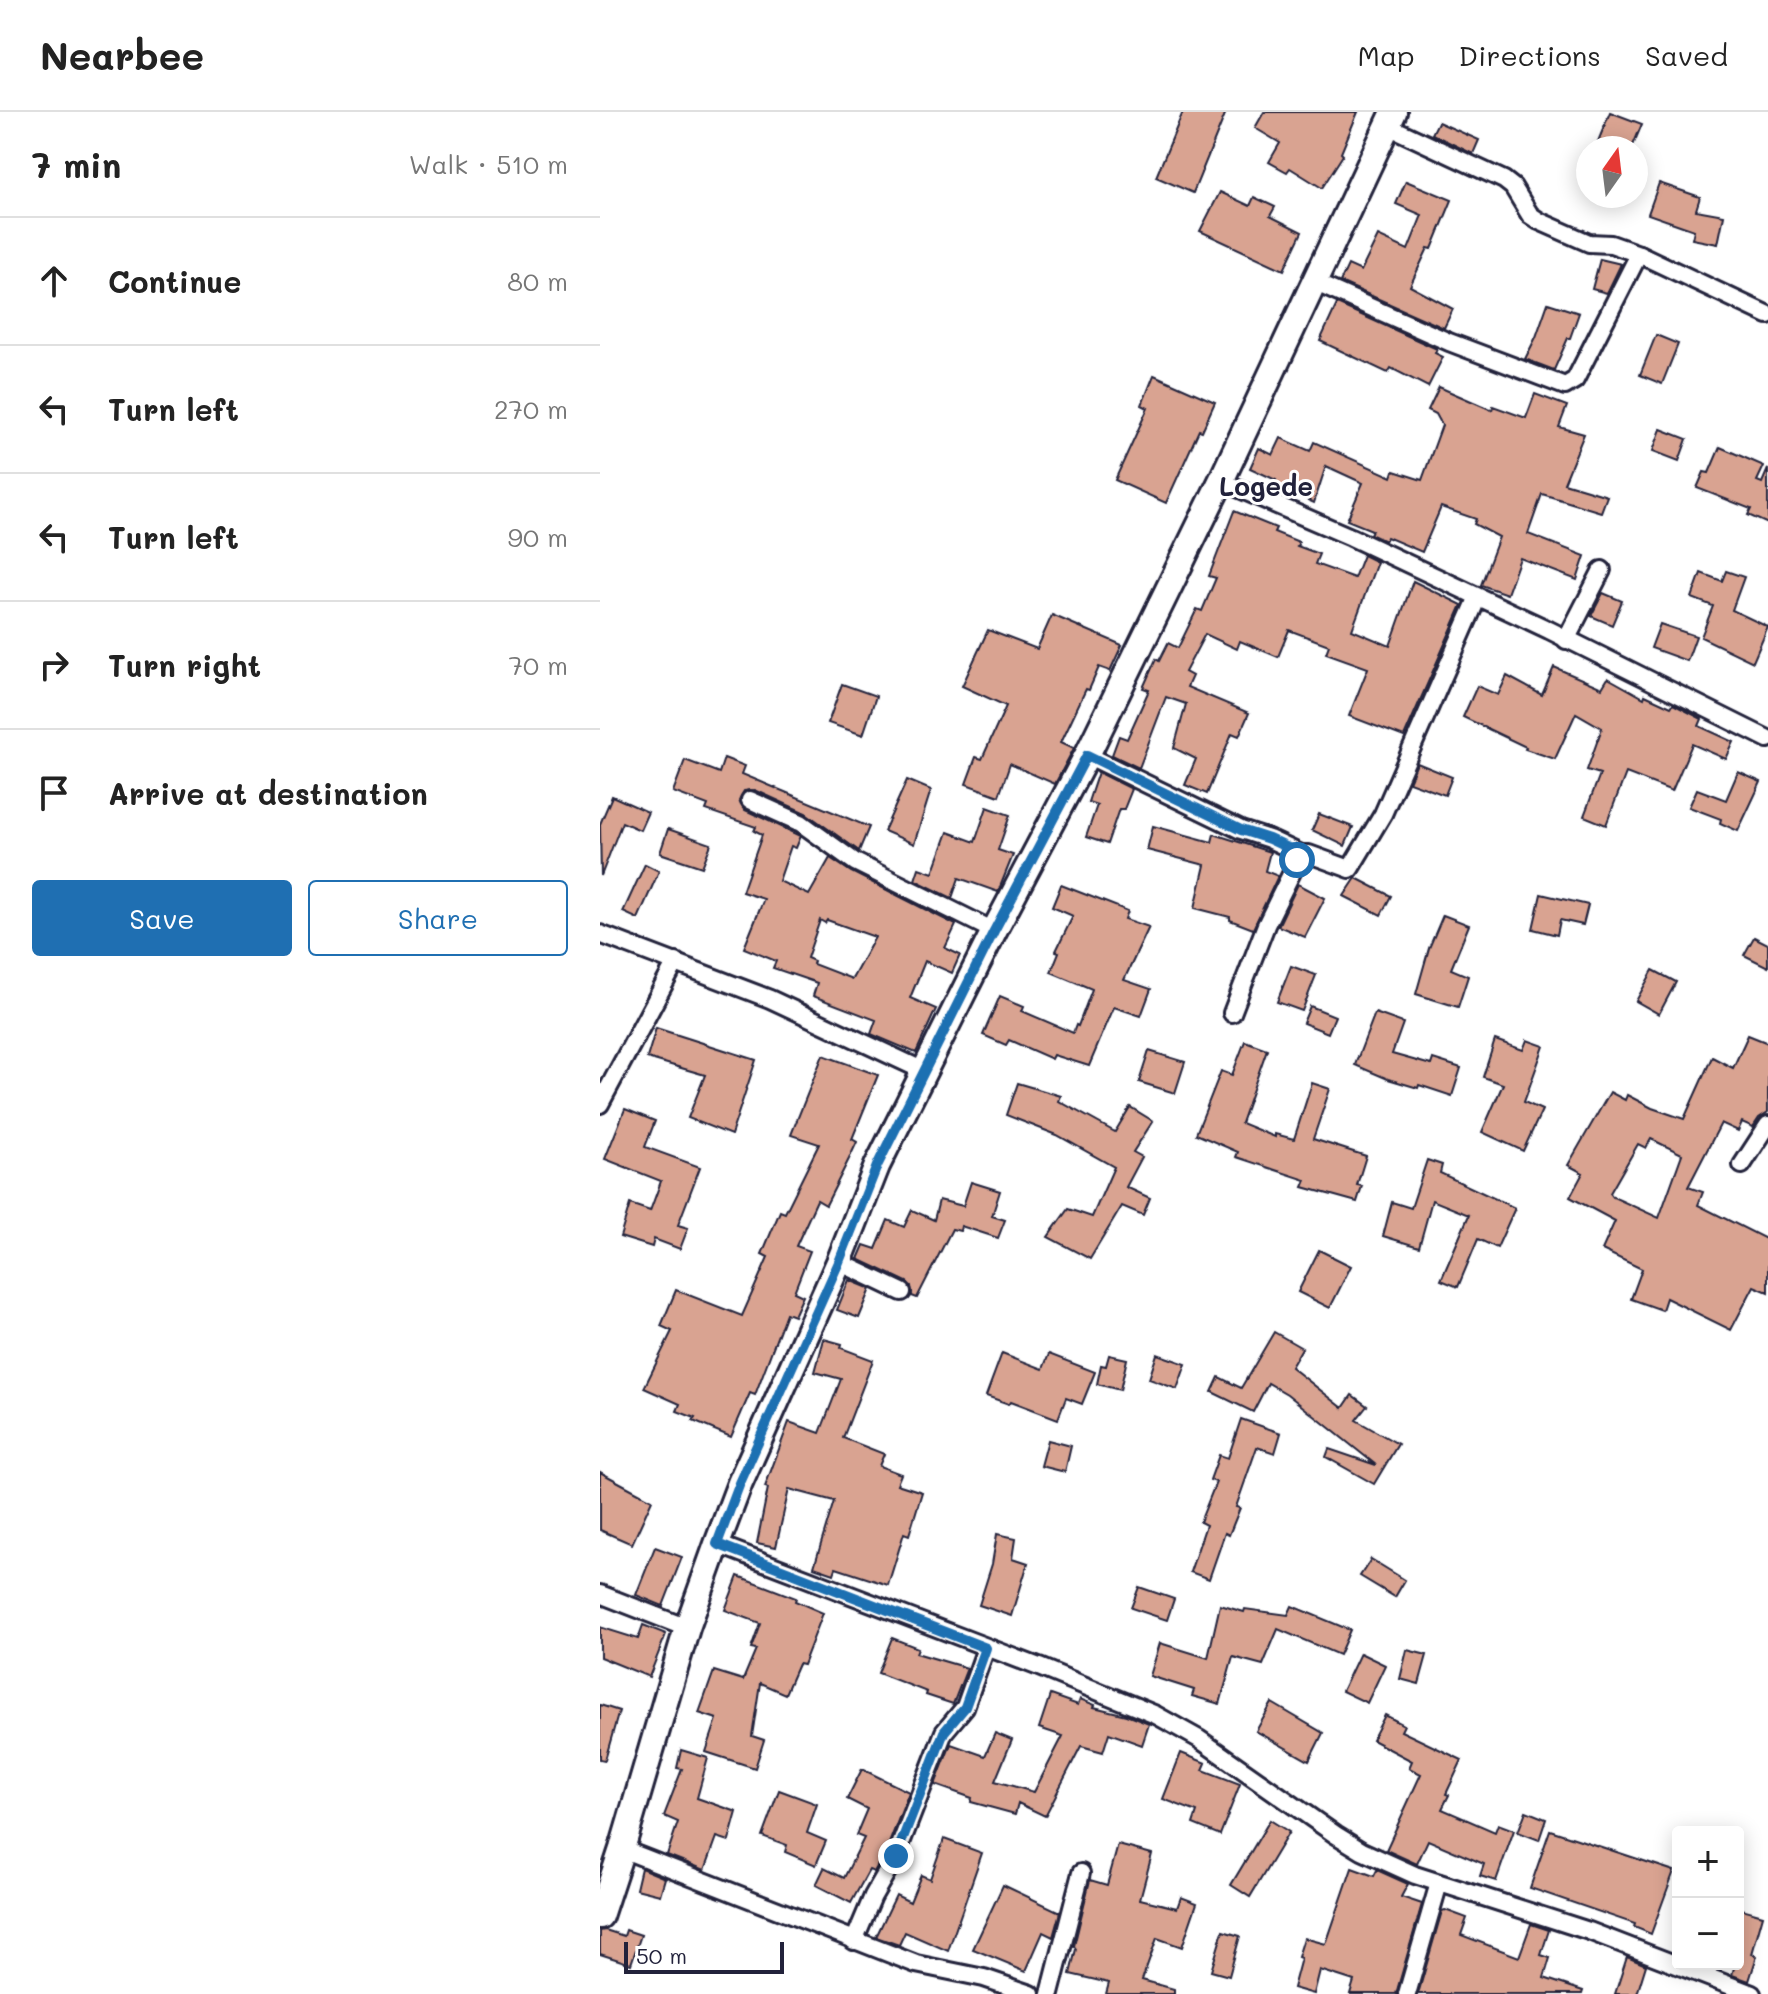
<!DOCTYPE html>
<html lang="en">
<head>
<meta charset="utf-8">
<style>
	:root { --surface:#fff; --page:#f2f2f2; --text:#222; --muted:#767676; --line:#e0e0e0; --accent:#1f6fb2 }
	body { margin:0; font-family:Mali,sans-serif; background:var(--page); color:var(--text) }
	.controls { position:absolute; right:24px; bottom:24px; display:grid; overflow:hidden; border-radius:8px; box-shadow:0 4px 20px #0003 }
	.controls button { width:72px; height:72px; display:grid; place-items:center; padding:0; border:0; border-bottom:2px solid var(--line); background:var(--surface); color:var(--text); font:40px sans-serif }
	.compass { position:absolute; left:976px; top:24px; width:72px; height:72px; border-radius:50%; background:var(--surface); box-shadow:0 4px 20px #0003; rotate:14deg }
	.scale { position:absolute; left:24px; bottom:20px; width:160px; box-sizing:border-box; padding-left:8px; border:4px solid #22223b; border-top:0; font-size:22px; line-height:28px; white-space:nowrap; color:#22223b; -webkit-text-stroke:6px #fff; paint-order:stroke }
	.stop { position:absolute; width:24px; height:24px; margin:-18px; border:6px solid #1f6fb2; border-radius:50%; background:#fff }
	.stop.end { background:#1f6fb2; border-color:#fff; box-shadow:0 2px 8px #0008 }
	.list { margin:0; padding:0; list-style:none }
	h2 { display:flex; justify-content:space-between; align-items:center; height:104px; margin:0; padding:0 32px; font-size:34px }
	h2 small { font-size:26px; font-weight:400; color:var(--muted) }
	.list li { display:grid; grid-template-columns:52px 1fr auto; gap:24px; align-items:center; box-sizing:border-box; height:128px; padding:0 32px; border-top:2px solid var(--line) }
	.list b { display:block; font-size:30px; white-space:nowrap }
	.list em { font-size:26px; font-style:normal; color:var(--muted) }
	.actions { display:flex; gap:16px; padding:24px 32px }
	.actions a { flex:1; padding:18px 0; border:2px solid var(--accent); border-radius:8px; text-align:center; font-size:28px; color:var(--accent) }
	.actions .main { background:var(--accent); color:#fff }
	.icon { flex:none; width:44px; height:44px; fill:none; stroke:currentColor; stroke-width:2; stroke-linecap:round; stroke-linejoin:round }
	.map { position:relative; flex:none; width:1168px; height:1882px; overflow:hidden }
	header { display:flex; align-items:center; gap:48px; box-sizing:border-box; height:112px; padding:0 40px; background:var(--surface); border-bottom:2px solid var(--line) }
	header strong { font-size:38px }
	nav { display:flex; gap:44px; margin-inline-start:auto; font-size:28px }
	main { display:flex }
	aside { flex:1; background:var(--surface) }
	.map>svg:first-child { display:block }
	.building { fill:#d9a391; stroke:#22223b; stroke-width:2; fill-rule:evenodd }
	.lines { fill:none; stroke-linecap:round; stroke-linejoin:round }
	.street-casing { stroke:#22223b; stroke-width:22 }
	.secondary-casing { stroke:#22223b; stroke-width:30 }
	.street { stroke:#fff; stroke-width:16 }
	.secondary { stroke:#fff; stroke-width:24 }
	.route { stroke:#1f6fb2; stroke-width:10 }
	.labels { text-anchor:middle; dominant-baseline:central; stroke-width:6; stroke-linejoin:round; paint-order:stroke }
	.quarter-label { font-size:26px; font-weight:bold; fill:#22223b; stroke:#fff }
</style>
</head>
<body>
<header>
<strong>Nearbee</strong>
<nav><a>Map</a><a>Directions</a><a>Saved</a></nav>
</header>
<main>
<aside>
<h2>7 min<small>Walk · 510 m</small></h2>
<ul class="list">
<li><svg class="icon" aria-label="ahead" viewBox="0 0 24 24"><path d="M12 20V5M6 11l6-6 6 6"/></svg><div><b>Continue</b></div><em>80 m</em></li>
<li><svg class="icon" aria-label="left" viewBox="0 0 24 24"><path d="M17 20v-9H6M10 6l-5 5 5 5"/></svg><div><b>Turn left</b></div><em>270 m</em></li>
<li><svg class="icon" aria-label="left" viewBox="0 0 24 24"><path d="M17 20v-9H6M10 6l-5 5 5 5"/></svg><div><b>Turn left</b></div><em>90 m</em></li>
<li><svg class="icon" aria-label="right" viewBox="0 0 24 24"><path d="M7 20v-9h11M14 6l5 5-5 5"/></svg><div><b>Turn right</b></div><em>70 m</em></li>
<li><svg class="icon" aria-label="arrive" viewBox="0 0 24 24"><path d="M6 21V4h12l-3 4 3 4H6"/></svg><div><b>Arrive at destination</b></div></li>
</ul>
<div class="actions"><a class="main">Save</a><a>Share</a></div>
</aside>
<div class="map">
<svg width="1168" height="1882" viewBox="0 0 1168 1882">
	<rect width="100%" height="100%" fill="#fff"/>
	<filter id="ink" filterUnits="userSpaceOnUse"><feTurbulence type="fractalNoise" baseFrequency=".0125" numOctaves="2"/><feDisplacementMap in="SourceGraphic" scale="16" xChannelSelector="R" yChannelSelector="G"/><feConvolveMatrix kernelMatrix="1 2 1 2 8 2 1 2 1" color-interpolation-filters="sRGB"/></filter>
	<g filter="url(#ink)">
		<g class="building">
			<polygon points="583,0 626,0 593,81 556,65"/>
			<polygon points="664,0 758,0 741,41 743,43 722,76 690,56 687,60 669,50 680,31 655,16"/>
			<polygon points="1010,0 1042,12 1032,36 1007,36 997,32"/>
			<polygon points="838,10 879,28 873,42 832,22"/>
			<polygon points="806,69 852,88 832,137 828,136 810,174 853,197 844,216 740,170 748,153 761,159 778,124 808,138 822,103 796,92"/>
			<polygon points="1059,71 1100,85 1096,98 1124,103 1118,132 1092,127 1094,118 1048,102"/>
			<polygon points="620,80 650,94 654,85 675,95 670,104 702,120 684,158 600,119"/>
			<polygon points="1000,147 1021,152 1007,181 992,177"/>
			<polygon points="948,191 979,201 970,226 968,226 954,258 925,247 936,225"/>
			<polygon points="737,192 837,237 835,241 843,245 828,275 791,256 788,261 720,229"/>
			<polygon points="1056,223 1078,232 1062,272 1040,263"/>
			<polygon points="554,263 615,290 602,319 599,318 566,391 515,368 548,296 542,293"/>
			<polygon points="839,275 892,298 893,294 926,306 935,282 967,294 959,315 984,322 964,371 1007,384 1001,400 942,382 928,422 985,444 977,468 920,446 907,482 881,473 899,425 874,412 876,407 841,395 822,440 787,425 785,429 770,422 772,418 747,408 763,371 726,354 714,391 674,373 676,368 650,356 659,336 673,343 681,326 710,339 714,330 792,365 794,359 822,368 842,313 836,302 828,298"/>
			<polygon points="1061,317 1087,327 1079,349 1053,339"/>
			<polygon points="1120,335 1164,354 1157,369 1162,371 1168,357 1168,412 1148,403 1151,397 1097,376 1104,360 1109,361"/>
			<polygon points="634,399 676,416 674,420 699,430 697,434 719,442 715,452 754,466 763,443 777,450 752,518 790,534 813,469 862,493 804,625 749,604 768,556 726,541 729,533 689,518 678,545 640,529 637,537 605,522 585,560 592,564 587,575 649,601 639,624 632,621 607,682 585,673 596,647 574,636 586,592 566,585 539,656 512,643 519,624 527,627 549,578 543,576 556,547 559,549 568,531 578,536 597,497 602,499 616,466 609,464"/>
			<polygon points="1126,459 1144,465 1132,498 1168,515 1153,550 1101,525 1113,494 1092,486 1101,461 1122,469"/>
			<polygon points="1003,481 1022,489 1012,513 991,504"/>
			<polygon points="452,503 522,533 510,559 499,555 489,578 486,577 461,630 474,636 455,672 410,652 399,684 366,672 376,645 382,647 406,594 362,574 388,518 437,537"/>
			<polygon points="1060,512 1096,524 1087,549 1051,536"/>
			<polygon points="954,555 1002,576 1008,566 1044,586 1045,583 1071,595 1073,592 1102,607 1099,614 1134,630 1126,647 1092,632 1072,679 1026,661 1006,713 984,704 1000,662 987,658 1002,616 976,601 955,647 925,637 926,635 863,605 877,574 898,583 907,564 942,583"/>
			<polygon points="242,572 276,584 263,623 228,611"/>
			<path d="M124 646 145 654 142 662 269 715 259 739 206 701 155 678 144 679 139 688 145 698 201 724 196 736 191 734 179 769 209 783 230 746 251 760 356 813 345 836 360 843 352 861 325 849 310 886 336 897 316 941 271 922 276 908 213 884 217 871 173 856 176 849 144 836 164 787 142 780 162 723 154 719 156 715 106 698 108 693 73 680 85 648 119 661ZM220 808 225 811 227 808 275 825 252 867 213 852 214 849 207 846Z"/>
			<polygon points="817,651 852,665 845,683 809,670"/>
			<polygon points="498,660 532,677 524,697 519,697 507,732 486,725 497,693 488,690"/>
			<polygon points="1138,660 1161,670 1138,719 1120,711 1121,707 1089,695 1097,677 1126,688"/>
			<polygon points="307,668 331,678 314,732 284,719"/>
			<polygon points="12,684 48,700 40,718 22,710 1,764 0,712"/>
			<polygon points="387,695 410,703 398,738 413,743 398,780 359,766 352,786 315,768 319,756 333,761 348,720 375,730"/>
			<polygon points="719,702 753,715 745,734 712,718"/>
			<polygon points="553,714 612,730 614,722 670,740 665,759 678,764 653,817 630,808 630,805 595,796 605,753 547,738"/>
			<polygon points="68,717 111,732 102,755 60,741"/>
			<polygon points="45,752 59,759 38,807 23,800"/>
			<polygon points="756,766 791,784 781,803 744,784"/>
			<polygon points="698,772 725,786 705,825 678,814"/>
			<polygon points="461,773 528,799 525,807 549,815 524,868 551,877 541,904 514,895 489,954 454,943 452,947 409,928 406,933 383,923 400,884 424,894 422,899 473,921 476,913 478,914 492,877 451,860 459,840 456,839 473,804 452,795"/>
			<polygon points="941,782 988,793 983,813 960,808 957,823 933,817"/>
			<polygon points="843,803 869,813 851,857 868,864 858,895 816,882 829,836"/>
			<polygon points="1154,825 1168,832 1168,855 1144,843"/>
			<polygon points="691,854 716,863 702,899 677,890"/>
			<polygon points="1053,858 1076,870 1059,902 1036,889"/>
			<polygon points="710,894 735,904 728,921 703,911"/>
			<polygon points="775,901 803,911 792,942 831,953 833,947 861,956 852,984 819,973 818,976 788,967 755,953"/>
			<polygon points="56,916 156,948 131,1023 88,1006 105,963 47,946"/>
			<path d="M1148 923 1168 931V1000L1159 1006 1153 1015 1142 1010 1138 1019 1121 1011 1088 1075 1103 1080 1098 1093 1168 1128V1180L1154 1174 1131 1218 1066 1186 1062 1198 1031 1187 1042 1157 1002 1138 1015 1109 970 1085 983 1061 968 1053 1010 980 1025 988 1027 983 1052 996 1084 1007 1112 945 1133 956ZM1051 1027 1082 1042 1059 1106 1013 1085 1010 1081 1038 1032 1046 1036Z"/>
			<polygon points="895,928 923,938 927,928 944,934 924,990 942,998 923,1039 882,1020 903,972 883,965"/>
			<polygon points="645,929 667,937 641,1011 675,1025 675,1022 694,1027 712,971 730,977 713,1027 766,1044 757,1073 762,1074 757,1090 703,1075 706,1068 636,1045 638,1040 596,1022 621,959 632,963"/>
			<polygon points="549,939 585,950 575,981 539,970"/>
			<polygon points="223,943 278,963 252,1027 257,1030 249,1047 226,1093 217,1088 196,1134 210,1139 194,1180 203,1184 194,1204 186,1201 155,1283 150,1281 131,1325 93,1309 95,1306 77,1299 80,1292 44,1276 72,1219 61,1214 76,1178 142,1204 168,1145 162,1142 180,1099 185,1101 219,1032 191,1023"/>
			<polygon points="417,971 461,984 459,989 515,1020 530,995 553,1009 533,1040 542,1045 526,1075 550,1086 543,1103 522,1094 490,1147 448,1125 468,1097 492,1105 514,1055 457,1023 406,1003"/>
			<polygon points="25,997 55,1009 45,1035 100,1055 78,1113 88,1116 80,1137 54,1127 52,1135 20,1125 30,1092 50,1099 61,1069 5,1047"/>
			<polygon points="827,1048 842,1053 840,1061 915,1096 897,1136 878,1127 858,1175 841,1168 869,1103 832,1088 819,1135 783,1124 792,1090 811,1096"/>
			<polygon points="371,1070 400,1079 392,1104 405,1108 398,1126 361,1114 360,1119 352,1117 317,1186 312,1184 311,1174 307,1170 258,1147 264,1133 276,1137 288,1108 304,1115 312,1098 334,1108 339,1088 363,1094"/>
			<polygon points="719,1138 751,1154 730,1196 698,1180"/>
			<polygon points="249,1168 271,1177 259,1206 237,1198"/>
			<polygon points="674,1220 702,1236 691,1255 743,1296 752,1283 767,1294 756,1308 798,1332 774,1372 726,1345 729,1337 776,1353 687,1282 668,1271 653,1300 612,1280 619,1265 641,1276"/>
			<polygon points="224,1227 242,1232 241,1236 273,1248 243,1326 284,1342 279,1354 301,1362 297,1372 322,1380 309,1423 304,1421 288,1473 236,1456 234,1462 214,1455 234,1389 189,1377 176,1435 157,1431 168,1376 165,1375 189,1310 220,1321 241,1267 215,1260"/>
			<polygon points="402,1241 443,1257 449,1242 495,1260 482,1292 466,1286 458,1307 411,1289 409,1292 386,1284"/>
			<polygon points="557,1242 586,1252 577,1277 549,1267"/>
			<polygon points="509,1243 527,1247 520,1278 497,1272 501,1253 506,1254"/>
			<polygon points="641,1307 681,1321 675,1341 657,1335 636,1395 640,1396 629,1423 625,1421 609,1467 590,1460 606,1413 600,1410 616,1370 610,1368 619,1343 628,1346"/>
			<polygon points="448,1328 471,1334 465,1360 441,1354"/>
			<polygon points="0,1360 52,1388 32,1432 0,1418"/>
			<polygon points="397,1422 416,1426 413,1446 428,1451 412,1504 379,1493 392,1452"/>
			<polygon points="55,1435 82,1445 63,1494 36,1483"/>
			<polygon points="771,1447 805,1468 795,1485 760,1464"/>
			<polygon points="138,1464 196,1486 195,1489 223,1501 203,1553 198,1552 185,1582 160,1571 152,1624 164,1628 155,1656 106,1640 117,1607 99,1601 114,1559 143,1568 156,1537 151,1536 160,1511 125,1498"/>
			<polygon points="539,1475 574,1487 567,1508 531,1496"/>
			<polygon points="620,1493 644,1500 645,1497 688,1503 692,1494 750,1518 739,1543 678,1517 663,1553 633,1545 620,1592 592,1584 594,1578 550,1564 560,1531 608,1546"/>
			<polygon points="43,1513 66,1522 49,1565 0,1545 0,1515 38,1527"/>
			<polygon points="292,1526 318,1536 316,1541 367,1556 353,1592 326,1583 327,1580 278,1561"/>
			<polygon points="807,1538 827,1543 819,1572 800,1567"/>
			<polygon points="760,1541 785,1553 767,1591 742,1579"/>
			<polygon points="450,1583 478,1593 480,1587 495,1593 494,1595 526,1603 549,1612 542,1633 509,1621 503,1640 481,1634 445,1704 418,1691 415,1702 371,1690 372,1686 335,1673 351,1632 385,1644 395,1621 412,1628 395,1669 434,1680 463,1624 439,1616"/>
			<polygon points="672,1591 723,1621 709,1649 656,1619"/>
			<polygon points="0,1593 19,1599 5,1648 0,1647"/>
			<polygon points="785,1603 804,1613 801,1619 862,1648 846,1682 849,1683 842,1697 895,1720 898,1712 914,1718 896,1769 880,1764 884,1752 828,1728 817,1752 786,1738 821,1662 809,1656 812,1649 772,1628"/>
			<polygon points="81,1638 108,1646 97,1686 137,1700 129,1729 117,1725 105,1758 67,1743 78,1710 64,1704 82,1657 77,1656"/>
			<polygon points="581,1641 606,1651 603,1658 640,1672 620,1723 593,1712 597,1700 563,1687"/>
			<polygon points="262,1657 309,1680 286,1739 274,1760 269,1758 251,1791 216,1773 224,1756 244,1766 264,1726 256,1723 267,1697 247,1687"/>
			<polygon points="179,1678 217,1692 207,1721 226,1729 216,1753 185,1740 187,1733 162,1724"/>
			<polygon points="926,1699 946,1707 939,1728 918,1720"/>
			<polygon points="670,1708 689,1720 650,1785 631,1773"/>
			<polygon points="950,1718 1074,1759 1051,1822 1034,1815 1035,1812 930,1776"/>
			<polygon points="344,1727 382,1741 348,1839 305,1820 299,1833 276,1825 296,1783 310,1790 321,1763 330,1767"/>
			<polygon points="518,1733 552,1742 540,1787 577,1796 581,1785 597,1791 582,1835 557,1826 542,1868 574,1877 574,1882 506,1882 509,1871 470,1862 476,1837 474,1834 490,1768 507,1773"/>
			<polygon points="41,1756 65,1766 60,1783 36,1777"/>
			<polygon points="752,1756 774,1764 777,1758 808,1772 801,1785 822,1792 796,1882 750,1882 754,1869 720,1858 714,1882 693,1876 701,1846 698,1845 704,1826 726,1832"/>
			<polygon points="403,1773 460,1800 453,1825 443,1820 426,1859 373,1837"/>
			<polygon points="1138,1796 1163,1803 1152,1842 1157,1844 1149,1869 1132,1863 1135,1852 1138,1852"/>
			<polygon points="845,1798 867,1806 861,1823 919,1845 931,1812 949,1818 941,1843 950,1846 944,1866 983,1879 982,1882 818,1882 842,1799"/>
			<polygon points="5,1818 24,1824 26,1818 41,1823 31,1852 0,1842 0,1819"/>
			<polygon points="623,1819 640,1824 629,1864 611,1859"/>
			<polygon points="1027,1845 1046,1853 1037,1882 1015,1882"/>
		</g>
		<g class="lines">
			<g class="street-casing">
				<g id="street">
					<polyline points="788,14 904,68 913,75 930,103 939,109 989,131 1011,132 1039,142 1168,203"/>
					<polyline points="716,171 849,230 965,274 975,268 1039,142"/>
					<polyline points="621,369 751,425 949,518 1168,627"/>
					<polyline points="966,528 1002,458"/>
					<polyline points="487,643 641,718 669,727 701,742 709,742 750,757 783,702 877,487"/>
					<polyline points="150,688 201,711 255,750 394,819"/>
					<polyline points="0,822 170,887 324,959"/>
					<polyline points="632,901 666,813 701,742"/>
					<polyline points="0,992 76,850"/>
					<polyline points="1142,1053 1168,1013"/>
					<polyline points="239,1150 302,1180"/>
					<polyline points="117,1432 439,1555 556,1603 599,1627 736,1723 762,1739 815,1763 989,1819 1152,1882"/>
					<polyline points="0,1482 87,1516"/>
					<polyline points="22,1737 316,1852 384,1866 431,1882"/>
					<polyline points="254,1829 273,1784 296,1744 344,1620 365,1595 386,1536"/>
					<polyline points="450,1882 481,1761"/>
					<polyline points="807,1882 839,1771"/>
				</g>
			</g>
			<g class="secondary-casing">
				<polyline id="secondary" points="0,1804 22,1737 87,1516 117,1432 140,1371 239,1150 277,1054 394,819 487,643 621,369 794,0"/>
			</g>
			<use href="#street" class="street"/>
			<use href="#secondary" class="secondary"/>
		</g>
	</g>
	<g class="lines" filter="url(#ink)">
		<polyline class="route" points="296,1744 344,1620 365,1595 386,1536 117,1432 140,1371 239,1150 277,1054 394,819 487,643 641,718 669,727 701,742 697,748"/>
	</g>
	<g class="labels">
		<g class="quarter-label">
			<text x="666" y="374">Logede</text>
		</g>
	</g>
</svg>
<div class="controls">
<button>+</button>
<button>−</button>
</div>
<svg class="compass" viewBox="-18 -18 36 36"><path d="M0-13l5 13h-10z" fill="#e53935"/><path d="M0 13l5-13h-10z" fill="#767676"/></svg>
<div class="scale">50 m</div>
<div class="stop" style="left:697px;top:748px"></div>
<div class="stop end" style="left:296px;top:1744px"></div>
</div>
</main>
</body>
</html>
